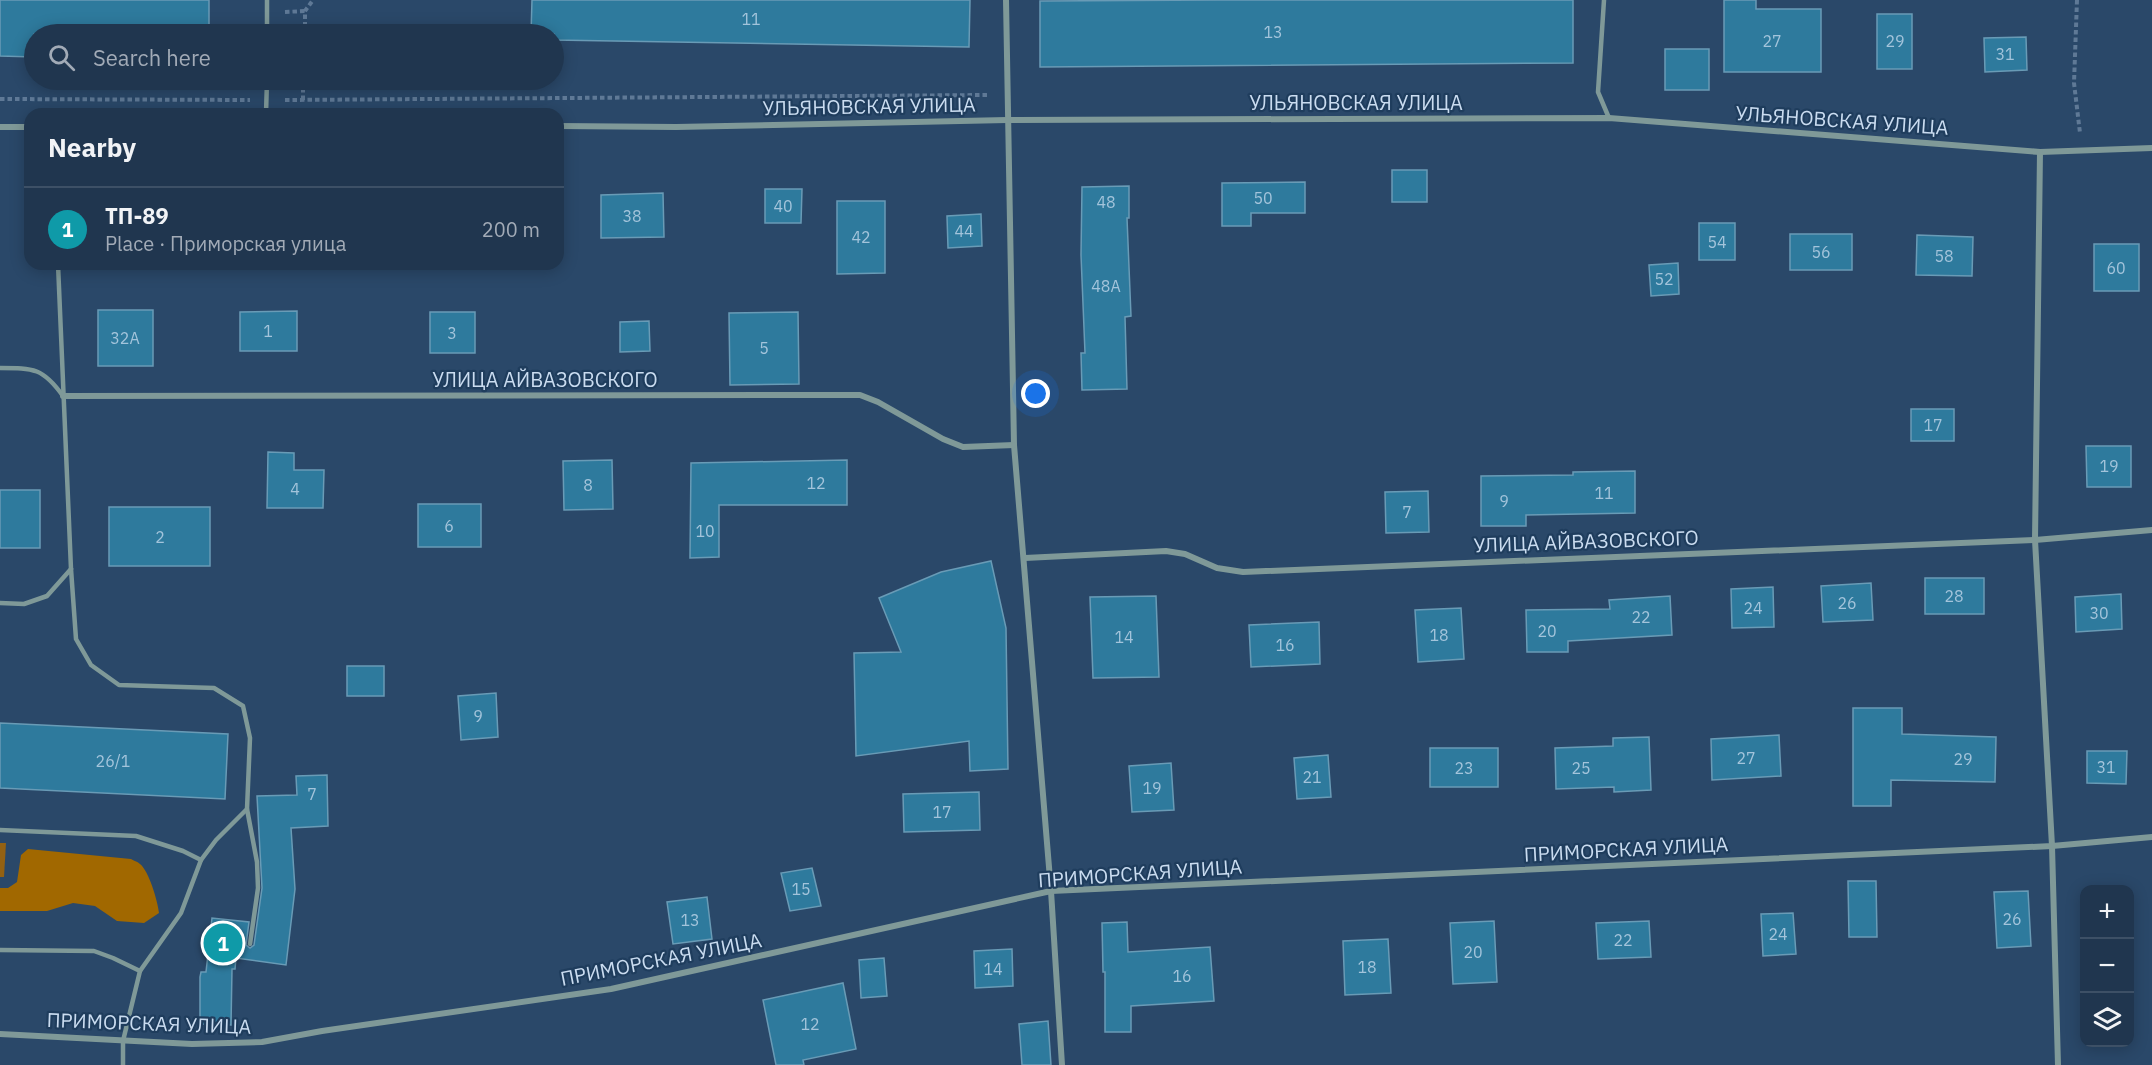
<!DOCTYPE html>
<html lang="en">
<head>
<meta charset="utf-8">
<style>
	:root { --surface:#20364f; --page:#2d4159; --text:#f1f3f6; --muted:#a2abb7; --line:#3d5066; --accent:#efa73e }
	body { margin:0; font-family:"IBM Plex Sans",sans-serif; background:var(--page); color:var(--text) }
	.controls { position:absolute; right:18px; bottom:18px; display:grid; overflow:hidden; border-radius:12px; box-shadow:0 3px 15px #0003 }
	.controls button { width:54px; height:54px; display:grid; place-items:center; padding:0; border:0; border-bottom:2px solid var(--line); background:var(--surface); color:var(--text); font:30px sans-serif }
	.you { position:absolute; left:1036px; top:394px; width:21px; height:21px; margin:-15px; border:4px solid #fff; border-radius:50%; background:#1a73e8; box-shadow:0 0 0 9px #1a73e833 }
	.badge { display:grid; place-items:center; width:39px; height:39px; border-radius:50%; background:var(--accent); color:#fff; font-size:20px; font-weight:700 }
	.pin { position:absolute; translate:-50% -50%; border:3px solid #fff; box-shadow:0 2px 6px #0006 }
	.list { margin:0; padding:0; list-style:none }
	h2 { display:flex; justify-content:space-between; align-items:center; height:78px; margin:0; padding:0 24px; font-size:26px }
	h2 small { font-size:20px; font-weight:400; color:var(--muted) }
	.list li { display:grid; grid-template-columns:39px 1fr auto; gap:18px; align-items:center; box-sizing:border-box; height:84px; padding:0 24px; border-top:2px solid var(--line) }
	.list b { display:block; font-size:22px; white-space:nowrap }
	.list p { margin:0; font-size:20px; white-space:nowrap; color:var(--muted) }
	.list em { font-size:20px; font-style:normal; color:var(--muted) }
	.icon { flex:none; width:33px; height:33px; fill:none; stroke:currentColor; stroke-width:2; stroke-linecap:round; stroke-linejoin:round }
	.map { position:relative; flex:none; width:2152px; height:1065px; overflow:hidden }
	.search { position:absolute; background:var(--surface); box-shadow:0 3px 15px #0003; left:24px; top:24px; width:540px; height:66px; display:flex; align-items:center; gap:15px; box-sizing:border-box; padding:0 21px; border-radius:33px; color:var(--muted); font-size:22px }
	.panel { position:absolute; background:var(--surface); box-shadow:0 3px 15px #0003; left:24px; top:108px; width:540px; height:162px; border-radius:18px }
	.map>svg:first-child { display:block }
	.green { fill:#936112 }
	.forest { fill:#a16800 }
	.building { fill:#2e7a9d; stroke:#699bb6; stroke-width:1.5 }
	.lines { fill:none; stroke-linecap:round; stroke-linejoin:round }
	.path { stroke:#5f7996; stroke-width:4; stroke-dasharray:4.5 3; stroke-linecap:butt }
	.service { stroke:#7f9998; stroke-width:4.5 }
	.minor { stroke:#7f9998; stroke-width:6 }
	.labels { text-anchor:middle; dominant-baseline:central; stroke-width:4.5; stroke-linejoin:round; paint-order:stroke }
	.number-label { font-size:16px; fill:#a3c4db }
	.street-label { font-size:20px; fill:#cadcf0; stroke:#1f3d5d }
</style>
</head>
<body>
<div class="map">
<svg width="2152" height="1065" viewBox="0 0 2152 1065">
	<rect width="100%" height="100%" fill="#2a4869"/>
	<polygon class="green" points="0,843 6,843 4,877 0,877"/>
	<path class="forest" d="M28 849 131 859C134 861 137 861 140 864 149 871 158 902 159 913L144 923 117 921 95 906 73 903 47 911H0V888H8L17 882 21 855Z"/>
	<g class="building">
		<polygon points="0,0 209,0 209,34 34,34 34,57 0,56"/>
		<polygon points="532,0 970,0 969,47 554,40 554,34 531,34"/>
		<polygon points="1219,0 1573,0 1573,63 1040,67 1040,1"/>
		<polygon points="1724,0 1756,0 1756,9 1821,9 1821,72 1724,72"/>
		<rect x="1877" y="14" width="35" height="55"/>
		<polygon points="2026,37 2027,70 1985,72 1984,38"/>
		<rect x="1665" y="49" width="44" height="41"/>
		<rect x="312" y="80" width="55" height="5"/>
		<rect x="1392" y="170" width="35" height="32"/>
		<polygon points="1305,182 1305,213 1251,213 1251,226 1222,226 1222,183"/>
		<polygon points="1129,186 1129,218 1127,218 1131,316 1125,317 1127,389 1082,390 1081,353 1085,353 1081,255 1082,187"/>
		<polygon points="765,189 802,189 801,223 765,223"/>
		<polygon points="663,193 664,237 601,238 601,195"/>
		<polygon points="837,201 885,201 885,273 837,274"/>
		<polygon points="981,214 982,246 948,248 947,216"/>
		<rect x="1699" y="223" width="36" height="37"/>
		<rect x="1790" y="234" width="62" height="36"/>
		<polygon points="1917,235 1973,237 1972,276 1916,275"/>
		<rect x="2094" y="244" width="45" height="47"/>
		<polygon points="1678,263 1679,294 1651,296 1649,265"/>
		<rect x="98" y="310" width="55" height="56"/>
		<polygon points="297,311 297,351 240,351 240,312"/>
		<rect x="430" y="312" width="45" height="41"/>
		<polygon points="798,312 799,384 730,385 729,313"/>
		<polygon points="649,321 650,351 620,352 620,322"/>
		<rect x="1911" y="409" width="43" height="32"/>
		<polygon points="2086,446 2131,446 2131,487 2087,487"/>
		<polygon points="268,452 294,453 294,470 324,470 323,508 267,508"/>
		<polygon points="612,460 613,509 564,510 563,461"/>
		<polygon points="847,460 847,505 719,505 719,557 690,558 691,463"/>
		<polygon points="1635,471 1635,513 1526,515 1526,526 1481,526 1481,476 1573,475 1573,472"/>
		<rect x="0" y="490" width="40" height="58"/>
		<polygon points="1428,491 1429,532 1386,533 1385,492"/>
		<rect x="418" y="504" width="63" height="43"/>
		<rect x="109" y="507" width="101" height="59"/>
		<polygon points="991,561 1006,628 1008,769 970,771 969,741 856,756 854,653 901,652 879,598 941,572"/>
		<rect x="1925" y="578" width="59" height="36"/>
		<polygon points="1871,583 1873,620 1823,622 1821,586"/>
		<polygon points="1773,587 1774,627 1732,628 1731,589"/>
		<polygon points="2121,594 2122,629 2076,632 2075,597"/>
		<polygon points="1156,596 1159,677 1093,678 1090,597"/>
		<polygon points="1670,596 1672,635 1568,641 1568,652 1527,652 1526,610 1610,609 1609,600"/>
		<polygon points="1461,608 1464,659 1418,662 1415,610"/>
		<polygon points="1319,622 1320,664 1251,667 1249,625"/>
		<rect x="347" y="666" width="37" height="30"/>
		<polygon points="496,693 498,737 461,740 458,696"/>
		<polygon points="1853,708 1902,708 1902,734 1996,737 1995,782 1891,780 1891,806 1853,806"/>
		<polygon points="0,723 228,734 225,799 0,788"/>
		<polygon points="1779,735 1781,776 1712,780 1711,739"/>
		<polygon points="1649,737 1651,790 1614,792 1614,787 1556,789 1555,748 1613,746 1613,738"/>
		<rect x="1430" y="748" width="68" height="39"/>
		<polygon points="2087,751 2127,751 2126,784 2087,783"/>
		<polygon points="1328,755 1331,797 1297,799 1294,758"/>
		<polygon points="1171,763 1174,810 1132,812 1129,766"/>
		<polygon points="327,775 328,826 291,828 295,889 286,965 236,958 235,969 232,969 231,1025 200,1024 200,977 201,972 206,972 212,918 249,922 246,945 250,948 254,945 262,888 257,796 297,795 296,776"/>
		<polygon points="979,792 980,830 904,832 903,794"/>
		<polygon points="812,868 821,906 790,911 781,873"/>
		<polygon points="1848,881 1876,881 1877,937 1849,937"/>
		<polygon points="2028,891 2031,946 1997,948 1994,892"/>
		<polygon points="707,897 712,939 673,944 667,902"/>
		<polygon points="1793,913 1796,954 1763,956 1761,914"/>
		<polygon points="1494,921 1497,982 1453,984 1450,923"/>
		<polygon points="1649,921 1651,957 1598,959 1596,923"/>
		<polygon points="1127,922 1128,952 1210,947 1214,1001 1131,1006 1131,1032 1105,1032 1105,972 1103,972 1102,923"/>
		<polygon points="1388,939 1391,993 1345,995 1343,941"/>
		<polygon points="1012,949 1013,986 975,988 974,951"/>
		<polygon points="884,958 887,996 861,998 859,960"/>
		<polygon points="843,983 856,1049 803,1060 804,1065 776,1065 763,1000"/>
		<polygon points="1048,1021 1051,1065 1022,1065 1019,1024"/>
	</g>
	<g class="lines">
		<g class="path">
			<polyline points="2077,0 2074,83 2080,133"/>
			<polyline points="285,12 305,11"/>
			<polyline points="305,34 305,11 313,0"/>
			<polyline points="0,99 250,100"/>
			<polyline points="285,100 988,95"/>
			<polyline points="303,100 303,80"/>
		</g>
		<g class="service">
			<polyline points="1604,0 1598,92 1609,118"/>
			<polyline points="267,34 267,0"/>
			<polyline points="266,114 267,80"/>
			<polyline points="58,264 71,569 76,639 91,665 119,685 214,688 243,706 250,738 247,809 216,840 201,860 181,913 140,971 123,1041 123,1065"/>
			<path d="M0 368C34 368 43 368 63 396"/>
			<polyline points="0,603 24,604 47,596 71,569"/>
			<polyline points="247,809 257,862 258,888 250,944"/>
			<polyline points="0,830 136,836 183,851 201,860"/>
			<polyline points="0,950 94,951 113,958 140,971"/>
		</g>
		<g class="minor">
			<polyline points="1006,0 1014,445 1051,891 1062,1065"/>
			<polyline points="558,126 676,127 1007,120 1609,118 2040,152 2152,148"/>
			<polyline points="0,127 30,127"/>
			<polyline points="2040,152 2035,540 2052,846 2058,1065"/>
			<polyline points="63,396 860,395 878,402 943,439 963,447 1014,445"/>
			<polyline points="1025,558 1166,551 1185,554 1217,568 1243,572 2035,540 2152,530"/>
			<polyline points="0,1034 192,1044 262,1042 322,1031 611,989 1051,891 2052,846 2152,837"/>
		</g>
	</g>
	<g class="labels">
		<g class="number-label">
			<text x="751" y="19">11</text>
			<text x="1273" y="32">13</text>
			<text x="1772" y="41">27</text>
			<text x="1895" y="41">29</text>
			<text x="2005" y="54">31</text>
			<text x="1263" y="198">50</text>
			<text x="1106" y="202">48</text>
			<text x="783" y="206">40</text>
			<text x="632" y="216">38</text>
			<text x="964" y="231">44</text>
			<text x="861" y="237">42</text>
			<text x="1717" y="242">54</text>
			<text x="1821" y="252">56</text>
			<text x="1944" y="256">58</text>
			<text x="2116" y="268">60</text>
			<text x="1664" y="279">52</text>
			<text x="1106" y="286">48А</text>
			<text x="268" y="331">1</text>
			<text x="452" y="333">3</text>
			<text x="125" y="338">32А</text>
			<text x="764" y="348">5</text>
			<text x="1933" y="425">17</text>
			<text x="2109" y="466">19</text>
			<text x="816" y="483">12</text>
			<text x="588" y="485">8</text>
			<text x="295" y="489">4</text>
			<text x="1604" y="493">11</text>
			<text x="1504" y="501">9</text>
			<text x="1407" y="512">7</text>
			<text x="449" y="526">6</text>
			<text x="705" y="531">10</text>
			<text x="160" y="537">2</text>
			<text x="1954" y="596">28</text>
			<text x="1847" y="603">26</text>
			<text x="1753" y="608">24</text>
			<text x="2099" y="613">30</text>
			<text x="1641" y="617">22</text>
			<text x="1547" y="631">20</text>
			<text x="1439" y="635">18</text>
			<text x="1124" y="637">14</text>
			<text x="1285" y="645">16</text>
			<text x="478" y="716">9</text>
			<text x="1746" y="758">27</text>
			<text x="1963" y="759">29</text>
			<text x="113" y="761">26/1</text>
			<text x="2106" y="767">31</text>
			<text x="1464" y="768">23</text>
			<text x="1581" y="768">25</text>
			<text x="1312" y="777">21</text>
			<text x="1152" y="788">19</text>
			<text x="312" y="794">7</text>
			<text x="942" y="812">17</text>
			<text x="801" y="889">15</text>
			<text x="2012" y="919">26</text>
			<text x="690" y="920">13</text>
			<text x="1778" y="934">24</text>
			<text x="1623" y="940">22</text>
			<text x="1473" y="952">20</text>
			<text x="1367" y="967">18</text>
			<text x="993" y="969">14</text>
			<text x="1182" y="976">16</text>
			<text x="810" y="1024">12</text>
		</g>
		<g class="street-label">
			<text x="1356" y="102">УЛЬЯНОВСКАЯ УЛИЦА</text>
			<text transform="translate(869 106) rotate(-1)">УЛЬЯНОВСКАЯ УЛИЦА</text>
			<text transform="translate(1842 120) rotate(4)">УЛЬЯНОВСКАЯ УЛИЦА</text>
			<text x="545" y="379">УЛИЦА АЙВАЗОВСКОГО</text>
			<text transform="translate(1586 541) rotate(-2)">УЛИЦА АЙВАЗОВСКОГО</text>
			<text transform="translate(1626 849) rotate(-3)">ПРИМОРСКАЯ УЛИЦА</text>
			<text transform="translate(1140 873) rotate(-4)">ПРИМОРСКАЯ УЛИЦА</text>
			<text transform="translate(661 959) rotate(-11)">ПРИМОРСКАЯ УЛИЦА</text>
			<text transform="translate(149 1023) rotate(2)">ПРИМОРСКАЯ УЛИЦА</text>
		</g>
	</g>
</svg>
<div class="controls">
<button>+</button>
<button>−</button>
<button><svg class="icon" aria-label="layers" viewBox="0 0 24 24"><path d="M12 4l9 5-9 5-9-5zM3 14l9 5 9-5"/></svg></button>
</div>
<div class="you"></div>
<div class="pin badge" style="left:223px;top:943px;background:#0f9aa8">1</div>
<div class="search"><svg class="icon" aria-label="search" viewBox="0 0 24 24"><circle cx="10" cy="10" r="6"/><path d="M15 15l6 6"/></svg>Search here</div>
<section class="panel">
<h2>Nearby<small></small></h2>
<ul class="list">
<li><span class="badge" style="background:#0f9aa8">1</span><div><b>ТП-89</b><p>Place · Приморская улица</p></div><em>200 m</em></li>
</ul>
</section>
</div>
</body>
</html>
